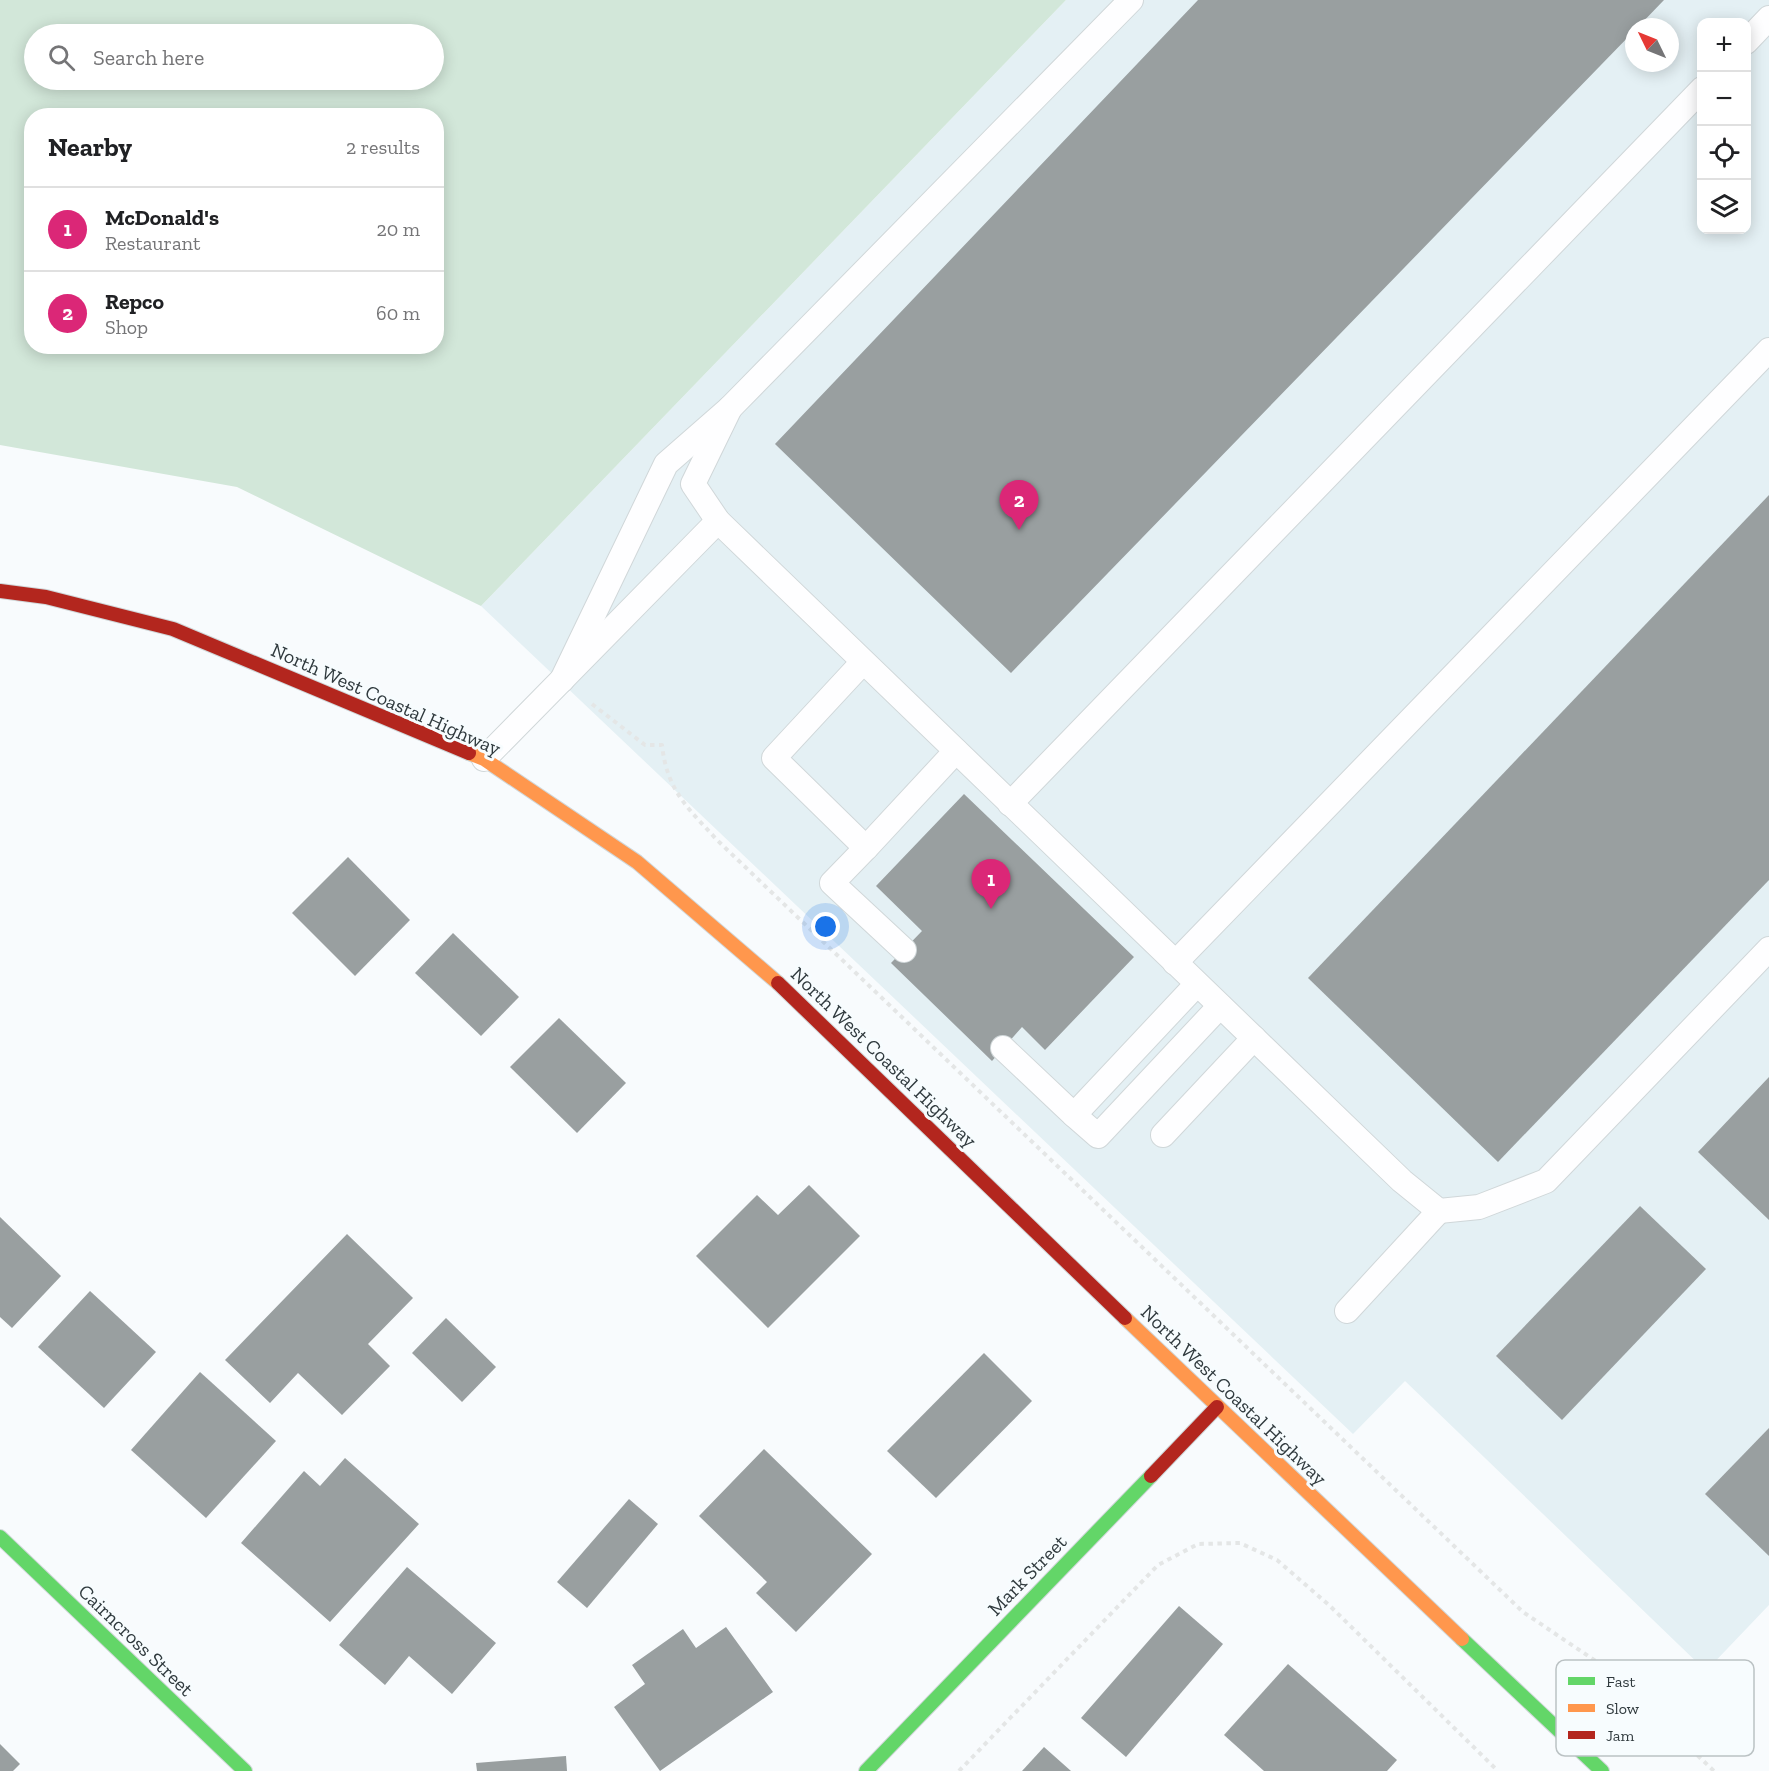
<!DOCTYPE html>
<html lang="en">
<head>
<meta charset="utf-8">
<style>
	:root { --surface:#fff; --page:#f6f6f6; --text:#202124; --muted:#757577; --line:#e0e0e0; --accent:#db2777 }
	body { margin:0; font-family:"Zilla Slab",serif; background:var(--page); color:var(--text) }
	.controls { position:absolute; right:18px; top:18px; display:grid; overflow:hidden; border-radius:12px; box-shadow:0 3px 15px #0003 }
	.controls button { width:54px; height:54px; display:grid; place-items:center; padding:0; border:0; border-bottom:2px solid var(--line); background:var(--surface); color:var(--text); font:30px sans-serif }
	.compass { position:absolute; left:1625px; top:18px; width:54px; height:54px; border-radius:50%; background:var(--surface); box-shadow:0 3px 15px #0003; rotate:313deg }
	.you { position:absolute; left:826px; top:927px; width:21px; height:21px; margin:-15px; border:4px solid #fff; border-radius:50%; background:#1a73e8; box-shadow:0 0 0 9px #1a73e833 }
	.badge { display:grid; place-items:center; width:39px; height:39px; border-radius:50%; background:var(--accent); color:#fff; font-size:20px; font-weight:700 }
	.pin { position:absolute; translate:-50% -50px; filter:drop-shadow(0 2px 3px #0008) }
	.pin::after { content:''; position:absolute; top:32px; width:21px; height:18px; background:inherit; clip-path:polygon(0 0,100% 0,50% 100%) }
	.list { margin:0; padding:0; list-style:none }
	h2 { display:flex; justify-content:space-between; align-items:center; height:78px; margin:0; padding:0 24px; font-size:26px }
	h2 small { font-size:20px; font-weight:400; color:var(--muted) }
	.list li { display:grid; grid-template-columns:39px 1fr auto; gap:18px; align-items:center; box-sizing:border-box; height:84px; padding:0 24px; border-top:2px solid var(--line) }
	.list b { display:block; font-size:22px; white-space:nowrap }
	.list p { margin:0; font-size:20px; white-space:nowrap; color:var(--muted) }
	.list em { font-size:20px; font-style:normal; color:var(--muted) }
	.icon { flex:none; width:33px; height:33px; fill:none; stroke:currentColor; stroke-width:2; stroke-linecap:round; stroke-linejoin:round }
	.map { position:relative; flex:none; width:1769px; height:1771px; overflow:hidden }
	.search { position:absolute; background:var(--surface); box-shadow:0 3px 15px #0003; left:24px; top:24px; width:420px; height:66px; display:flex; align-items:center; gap:15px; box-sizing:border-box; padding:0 21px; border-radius:33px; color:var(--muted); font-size:22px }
	.panel { position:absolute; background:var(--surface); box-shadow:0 3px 15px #0003; left:24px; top:108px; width:420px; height:246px; border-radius:24px }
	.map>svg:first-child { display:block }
	.built { fill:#e4f0f4; fill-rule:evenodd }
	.green { fill:#d2e7d9; fill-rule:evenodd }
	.building { fill:#999fa0 }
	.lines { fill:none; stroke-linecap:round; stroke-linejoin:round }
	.lane-casing { stroke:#d0d7d9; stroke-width:26 }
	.fast-casing { stroke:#d0d7d9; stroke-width:16 }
	.slow-casing { stroke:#d0d7d9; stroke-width:16 }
	.jam-casing { stroke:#d0d7d9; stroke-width:16 }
	.path { stroke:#e4e6e6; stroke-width:4; stroke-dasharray:4.5 4.5; stroke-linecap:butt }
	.lane { stroke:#fefeff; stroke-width:24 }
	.fast { stroke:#63d668; stroke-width:14 }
	.slow { stroke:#ff974d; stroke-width:14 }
	.jam { stroke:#b3261e; stroke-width:14 }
	.labels { text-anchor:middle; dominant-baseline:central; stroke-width:6; stroke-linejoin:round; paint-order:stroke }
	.street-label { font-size:20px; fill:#303a3e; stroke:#f7fcfe }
	.key { fill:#f7fcfe; stroke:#bbc2c4; stroke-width:1.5 }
	.key-label { font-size:16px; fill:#303a3e }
</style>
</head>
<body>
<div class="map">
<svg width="1769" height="1771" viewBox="0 0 1769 1771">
	<rect width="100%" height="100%" fill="#f8fbfd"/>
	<path class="built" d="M1066 0H1769V1605L1706 1671 1405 1381 1353 1434 481 606ZM1702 22H1746V230H1702ZM1634 27H1670V63H1634Z"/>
	<path class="green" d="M0 0H1066L481 606 237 487 0 445ZM34 34H434V80H34ZM32 116H436V346H32Z"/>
	<g class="building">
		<polygon points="1198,0 1664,0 1638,27 1634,27 1634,31 1011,673 775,444"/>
		<polygon points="1769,495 1769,880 1498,1162 1308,978"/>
		<polygon points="964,794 1134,957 1045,1050 1022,1027 992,1061 891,963 922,931 876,886"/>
		<polygon points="348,857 410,920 355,976 292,913"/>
		<polygon points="453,933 519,997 481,1036 415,973"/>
		<polygon points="559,1018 626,1083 577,1133 510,1067"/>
		<polygon points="1769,1077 1769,1220 1698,1152"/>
		<polygon points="809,1185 860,1236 768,1328 696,1256 757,1195 778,1215"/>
		<polygon points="1640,1206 1706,1269 1562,1420 1496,1356"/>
		<polygon points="0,1217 61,1276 12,1328 0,1317"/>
		<polygon points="347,1234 413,1298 368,1344 390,1366 342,1415 298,1373 270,1403 225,1360"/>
		<polygon points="90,1291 156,1352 104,1408 38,1347"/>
		<polygon points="446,1318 496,1367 462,1402 412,1353"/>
		<polygon points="984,1353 1032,1401 936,1498 887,1451"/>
		<polygon points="200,1372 276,1441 206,1518 131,1450"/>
		<polygon points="1769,1428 1769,1556 1705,1494"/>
		<polygon points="764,1449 872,1554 796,1632 756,1593 767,1582 699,1516"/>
		<polygon points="345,1458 419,1524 330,1622 241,1543 304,1471 320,1486"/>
		<polygon points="629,1499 658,1524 587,1608 557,1582"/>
		<polygon points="407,1567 496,1643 452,1694 409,1656 385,1685 339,1645"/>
		<polygon points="1179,1606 1223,1644 1126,1757 1081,1718"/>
		<polygon points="726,1627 773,1692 660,1771 614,1707 645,1684 632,1665 683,1629 696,1648"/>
		<polygon points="1288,1664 1397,1760 1387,1771 1264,1771 1224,1735"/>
		<polygon points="0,1744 20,1764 13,1771 0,1771"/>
		<polygon points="1044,1747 1071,1771 1022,1771"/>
		<polygon points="566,1756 567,1771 477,1771 476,1763"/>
	</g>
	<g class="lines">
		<g class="lane-casing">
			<g id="lane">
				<polyline points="1746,42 1769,18"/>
				<polyline points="730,408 693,484 718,521 1402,1181 1439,1211 1479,1207 1546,1181 1769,949"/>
				<polyline points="863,662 774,758 866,848 832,883 904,950"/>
				<polyline points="562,680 666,464 730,408 1131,0"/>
				<polyline points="484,759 718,521"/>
				<polyline points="1010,804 1702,89"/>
				<polyline points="866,848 956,751"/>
				<polyline points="1175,963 1769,350"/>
				<polyline points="1003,1048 1074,1115 1197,984"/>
				<polyline points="1074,1115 1098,1136 1220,1006"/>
				<polyline points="1163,1135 1254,1038"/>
				<polyline points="1347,1311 1439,1211"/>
			</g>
		</g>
		<g class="fast-casing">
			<g id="fast">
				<polyline points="0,1537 245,1771"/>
				<polyline points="1462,1639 1602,1771"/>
				<polyline points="866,1771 1151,1476"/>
			</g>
		</g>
		<g class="slow-casing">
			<g id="slow">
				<polyline points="469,753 484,759 637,862 778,983"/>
				<polyline points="1125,1318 1462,1639"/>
			</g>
		</g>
		<g class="jam-casing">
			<g id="jam">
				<polyline points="0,591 46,597 173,629 469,753"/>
				<polyline points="778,983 1125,1318"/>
				<polyline points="1151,1476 1217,1407"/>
			</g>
		</g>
		<g class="path">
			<path d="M592 704 645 745H662C667 791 688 808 717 840L1523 1612 1603 1666 1714 1771"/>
			<polyline points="959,1771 1158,1565 1198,1544 1240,1543 1277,1560 1330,1606 1498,1771"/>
		</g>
		<use href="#lane" class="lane"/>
		<use href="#fast" class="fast"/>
		<use href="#slow" class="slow"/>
		<use href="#jam" class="jam"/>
	</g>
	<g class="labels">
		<g class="street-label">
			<text transform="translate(386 699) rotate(24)">North West Coastal Highway</text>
			<text transform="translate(884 1057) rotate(44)">North West Coastal Highway</text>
			<text transform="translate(1234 1395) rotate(44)">North West Coastal Highway</text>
			<text transform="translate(1027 1575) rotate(-46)">Mark Street</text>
			<text transform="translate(136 1640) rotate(44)">Cairncross Street</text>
		</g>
	</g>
	<rect x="1556" y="1660" width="198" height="96" rx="9" class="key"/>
	<rect x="1568" y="1677" width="27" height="8" fill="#63d668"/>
	<rect x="1568" y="1704" width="27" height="8" fill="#ff974d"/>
	<rect x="1568" y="1731" width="27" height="8" fill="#b3261e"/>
	<g class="key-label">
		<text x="1606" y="1687">Fast</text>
		<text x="1606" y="1714">Slow</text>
		<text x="1606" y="1741">Jam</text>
	</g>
</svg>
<div class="controls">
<button>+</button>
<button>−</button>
<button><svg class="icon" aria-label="locate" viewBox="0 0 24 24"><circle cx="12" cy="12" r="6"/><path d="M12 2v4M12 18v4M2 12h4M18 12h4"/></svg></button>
<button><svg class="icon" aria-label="layers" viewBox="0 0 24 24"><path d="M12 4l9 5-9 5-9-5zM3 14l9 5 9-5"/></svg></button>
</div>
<svg class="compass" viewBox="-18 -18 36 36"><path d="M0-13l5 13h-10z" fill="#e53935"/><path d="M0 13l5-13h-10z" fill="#757577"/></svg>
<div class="you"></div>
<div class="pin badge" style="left:991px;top:909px">1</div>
<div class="pin badge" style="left:1019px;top:530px">2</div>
<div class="search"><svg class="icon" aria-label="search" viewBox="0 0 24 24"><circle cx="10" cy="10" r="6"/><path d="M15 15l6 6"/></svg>Search here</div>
<section class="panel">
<h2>Nearby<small>2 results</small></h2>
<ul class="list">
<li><span class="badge">1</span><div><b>McDonald's</b><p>Restaurant</p></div><em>20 m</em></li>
<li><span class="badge">2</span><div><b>Repco</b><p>Shop</p></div><em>60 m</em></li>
</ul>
</section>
</div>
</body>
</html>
